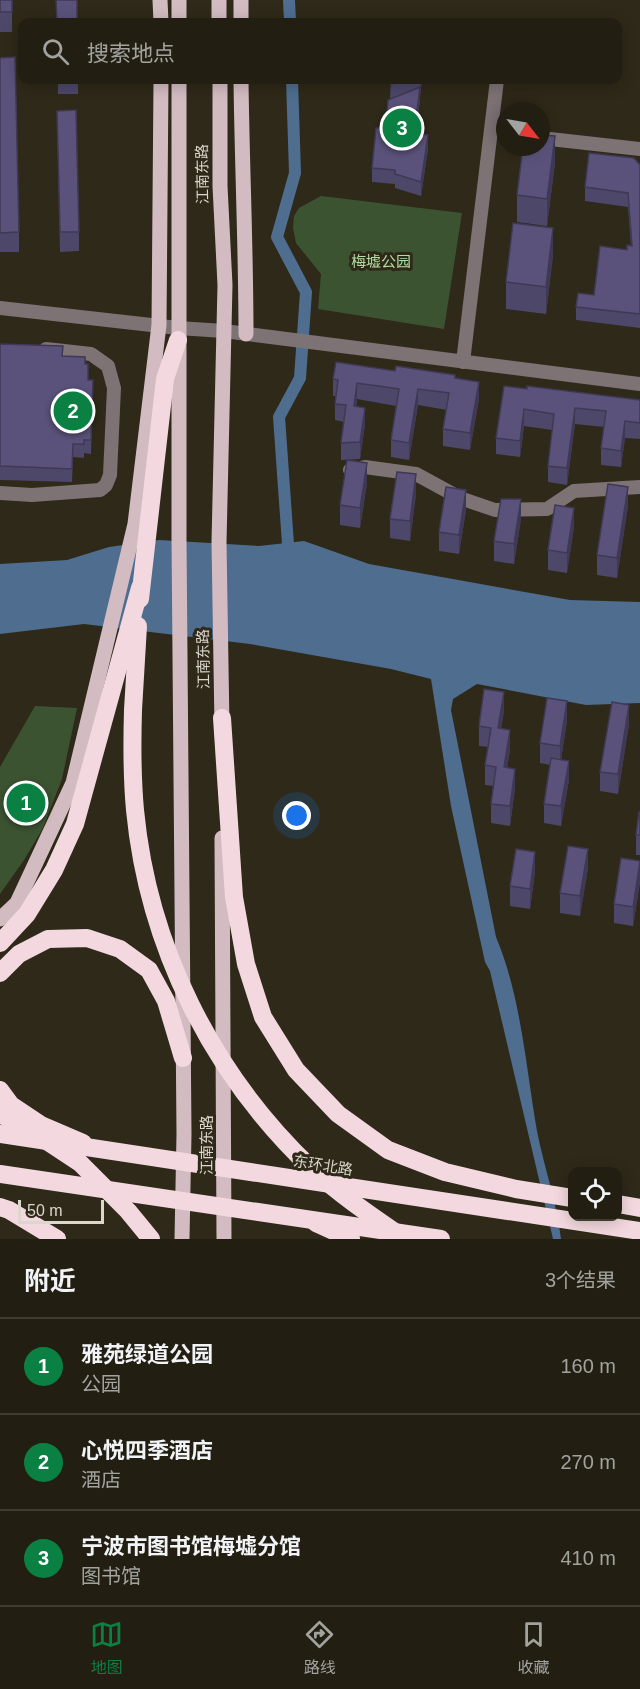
<!DOCTYPE html>
<html lang="zh">
<head>
<meta charset="utf-8">
<style>
	:root { --surface:#221f12; --page:#2a271b; --text:#f1f3f6; --muted:#a2a29f; --line:#3f3d32; --accent:#0b8043 }
	body { margin:0; font-family:Arial,"Noto Sans SC",sans-serif; background:var(--page); color:var(--text) }
	.controls { position:absolute; right:18px; bottom:18px; display:grid; overflow:hidden; border-radius:12px; box-shadow:0 3px 15px #0003 }
	.controls button { width:54px; height:54px; display:grid; place-items:center; padding:0; border:0; border-bottom:2px solid var(--line); background:var(--surface); color:var(--text); font:30px sans-serif }
	.compass { position:absolute; left:496px; top:102px; width:54px; height:54px; border-radius:50%; background:var(--surface); box-shadow:0 3px 15px #0003; rotate:121deg }
	.scale { position:absolute; left:18px; bottom:15px; width:86px; box-sizing:border-box; padding-left:6px; border:3px solid #dad7cd; border-top:0; font-size:16px; line-height:21px; white-space:nowrap; color:#dad7cd; -webkit-text-stroke:4px #2e2918; paint-order:stroke }
	.you { position:absolute; left:297px; top:816px; width:21px; height:21px; margin:-15px; border:4px solid #fff; border-radius:50%; background:#1a73e8; box-shadow:0 0 0 9px #1a73e833 }
	.badge { display:grid; place-items:center; width:39px; height:39px; border-radius:50%; background:var(--accent); color:#fff; font-size:20px; font-weight:700 }
	.pin { position:absolute; translate:-50% -50%; border:3px solid #fff; box-shadow:0 2px 6px #0006 }
	.list { margin:0; padding:0; list-style:none }
	h2 { display:flex; justify-content:space-between; align-items:center; height:78px; margin:0; padding:0 24px; font-size:26px }
	h2 small { font-size:20px; font-weight:400; color:var(--muted) }
	.list li { display:grid; grid-template-columns:39px 1fr auto; gap:18px; align-items:center; box-sizing:border-box; height:96px; padding:0 24px; border-top:2px solid var(--line) }
	.list b { display:block; font-size:22px; white-space:nowrap }
	.list p { margin:0; font-size:20px; white-space:nowrap; color:var(--muted) }
	.list em { font-size:20px; font-style:normal; color:var(--muted) }
	.icon { flex:none; width:33px; height:33px; fill:none; stroke:currentColor; stroke-width:2; stroke-linecap:round; stroke-linejoin:round }
	.map { position:relative; flex:none; width:640px; height:1239px; overflow:hidden }
	.search { position:absolute; background:var(--surface); box-shadow:0 3px 15px #0003; left:18px; right:18px; top:18px; height:66px; display:flex; align-items:center; gap:15px; box-sizing:border-box; padding:0 21px; border-radius:12px; color:var(--muted); font-size:22px }
	.sheet { height:366px; background:var(--surface) }
	nav { display:flex; justify-content:space-around; align-items:center; box-sizing:border-box; height:84px; border-top:2px solid var(--line); background:var(--surface); font-size:16px; color:var(--muted) }
	nav a { display:grid; justify-items:center; gap:3px }
	nav .on { color:var(--accent) }
	.map>svg:first-child { display:block }
	.green { fill:#3c5332 }
	.water { fill:#4e6d8f }
	.lines { fill:none; stroke-linecap:round; stroke-linejoin:round }
	.canal { stroke:#4e6d8f; stroke-width:12 }
	.minor { stroke:#7d7375; stroke-width:14 }
	.major { stroke:#d2bcc1; stroke-width:15 }
	.highway { stroke:#f3d9df; stroke-width:18 }
	.highway-bridge { stroke:#f3d9df; stroke-width:18 }
	.wall { fill:#4d4769 }
	.shaded-wall { fill:#3f3955 }
	.building { fill:#5a527a; stroke:#3f3955; stroke-width:1.5 }
	.labels { text-anchor:middle; dominant-baseline:central; stroke-width:6; stroke-linejoin:round; paint-order:stroke }
	.street-label { font-size:15px; fill:#dad7cd; stroke:#2e2918 }
	.park-label { font-size:15px; fill:#b2dea0; stroke:#2e2918 }
</style>
</head>
<body>
<div class="map">
<svg width="640" height="1239" viewBox="0 0 640 1239">
	<rect width="100%" height="100%" fill="#2e2918"/>
	<g class="green">
		<polygon points="321,196 462,213 444,329 318,309 321,274 296,243 293,228 294,216 299,208"/>
		<polygon points="35,706 77,708 62,779 43,828 24,860 0,894 0,767"/>
	</g>
	<path class="water" d="M159 540 259 546 304 541 369 564 570 600 640 602V703L586 705 477 684 453 699 451 710 496 937C521 996 526 1068 537 1131 544 1167 557 1203 561 1239H553L490 971 485 962 451 806 431 679 391 669 250 644 84 624 0 634V564L67 560 109 547Z"/>
	<g class="lines">
		<g class="canal">
			<polyline points="289,0 290,22"/>
			<polyline points="289,558 279,417 300,378 306,292 277,237 295,173 292,80"/>
		</g>
		<g class="minor">
			<polyline points="541,138 640,149"/>
			<polyline points="0,308 178,328 224,331 640,384"/>
			<polyline points="463,362 497,80"/>
			<polyline points="350,470 365,467 416,474 460,498 495,510 547,509 574,491 640,487"/>
			<polyline points="0,493 32,495 100,490 106,485 110,475 114,388 108,366 91,354 46,349"/>
		</g>
		<g class="major">
			<polyline points="160,0 161,22"/>
			<polyline points="179,0 179,22"/>
			<polyline points="219,0 219,22"/>
			<polyline points="241,0 241,22"/>
			<polyline points="179,80 179,538 184,1134 182,1239"/>
			<polyline points="220,80 220,186 225,285 219,542 222,727"/>
			<path d="M241 80C242 164 246 249 246 334"/>
			<polyline points="222,838 224,1239"/>
			<polyline points="0,919 17,903 73,783 135,524 159,325 161,80"/>
		</g>
		<g class="highway">
			<polyline points="140,599 165,379 178,340"/>
			<polyline points="133,710 138,626"/>
			<polyline points="222,718 234,897 246,964 263,1017 296,1070 338,1114 388,1150 445,1172 516,1189 572,1198"/>
			<polyline points="0,943 27,914 54,870 75,824 140,588"/>
			<polyline points="0,973 19,954 48,939 87,938 120,949 149,970 166,1001 183,1058"/>
			<polyline points="0,1090 11,1105 41,1125 83,1143"/>
			<polyline points="0,1114 27,1128 80,1163 128,1211 151,1239"/>
			<polyline points="618,1204 640,1208"/>
			<polyline points="0,1207 9,1210 57,1239"/>
			<polyline points="316,1223 351,1239"/>
		</g>
		<g class="highway-bridge">
			<path d="M133 710C132 743 132 777 135 810 148 946 212 1074 311 1168 340 1195 373 1217 405 1239"/>
			<polyline points="0,1134 640,1231"/>
			<polyline points="0,1174 441,1239"/>
		</g>
	</g>
	<g class="wall">
		<rect x="0" y="0" width="12" height="32"/>
		<polygon points="0,58 19,232 19,252 0,252"/>
		<rect x="58" y="80" width="20" height="14"/>
		<polygon points="391,80 422,80 416,134 428,149 421,196 395,188 395,184 372,182 372,168 396,97 390,98"/>
		<polygon points="57,111 79,232 79,251 60,252"/>
		<polygon points="555,163 547,226 517,222 517,195"/>
		<polygon points="640,165 640,328 576,320 576,307 594,295 627,250 631,246 628,207 585,201 585,187"/>
		<polygon points="553,255 546,314 506,309 506,282"/>
		<polygon points="0,344 63,356 85,364 88,380 93,394 91,454 84,453 84,458 73,457 72,482 0,480"/>
		<polygon points="395,371 455,378 479,399 470,450 443,446 443,429 447,410 418,405 409,460 391,457 391,440 396,406 357,399 356,407 365,425 360,459 341,460 341,443 344,422 335,420 335,404 336,396 333,396 333,379"/>
		<polygon points="527,389 640,400 640,439 625,438 621,467 601,465 601,448 604,427 575,424 567,485 548,482 548,466 552,430 524,426 520,457 496,454 496,438"/>
		<polygon points="367,483 360,528 340,525 340,505"/>
		<polygon points="416,494 410,541 390,538 390,519"/>
		<polygon points="628,506 617,578 597,575 597,555"/>
		<polygon points="466,510 459,554 439,551 439,532"/>
		<polygon points="521,519 514,564 494,561 494,541"/>
		<polygon points="574,527 567,573 548,570 548,550"/>
		<polygon points="504,711 501,729 510,750 507,768 515,789 510,826 491,823 491,804 493,786 485,785 485,765 488,747 479,746 479,726"/>
		<polygon points="567,721 561,760 569,780 561,826 544,823 544,804 550,765 540,763 540,743"/>
		<polygon points="629,724 618,794 600,791 600,772"/>
		<polygon points="640,812 640,855 636,855 636,835"/>
		<polygon points="640,861 640,882 633,926 614,923 614,904"/>
		<polygon points="588,868 580,916 560,913 560,893"/>
		<polygon points="535,872 530,909 510,906 510,886"/>
	</g>
	<g class="shaded-wall">
		<polygon points="421,80 422,80 420,95 420,81"/>
		<polygon points="420,87 420,101 414,147 414,133"/>
		<polygon points="428,135 428,149 421,196 421,182"/>
		<polygon points="555,136 555,163 547,226 547,199"/>
		<polygon points="553,228 553,255 546,314 546,287"/>
		<polygon points="479,382 479,399 470,450 470,433"/>
		<polygon points="357,383 357,399 354,423 354,406"/>
		<polygon points="418,389 418,405 409,460 409,443"/>
		<polygon points="365,408 365,425 360,459 360,442"/>
		<polygon points="575,408 575,424 567,485 567,468"/>
		<polygon points="524,409 524,426 520,457 520,441"/>
		<polygon points="625,421 625,438 621,467 621,451"/>
		<polygon points="367,463 367,483 360,528 360,508"/>
		<polygon points="416,474 416,494 410,541 410,521"/>
		<polygon points="628,487 628,506 617,578 617,558"/>
		<polygon points="466,490 466,510 459,554 459,535"/>
		<polygon points="521,499 521,519 514,564 514,544"/>
		<polygon points="574,508 574,527 567,573 567,553"/>
		<polygon points="504,692 504,711 498,748 498,728"/>
		<polygon points="567,701 567,721 560,766 560,746"/>
		<polygon points="629,705 629,724 618,794 618,774"/>
		<polygon points="510,730 510,750 504,787 504,767"/>
		<polygon points="569,761 569,780 561,826 561,806"/>
		<polygon points="515,769 515,789 510,826 510,806"/>
		<polygon points="588,849 588,868 580,916 580,896"/>
		<polygon points="535,852 535,872 530,909 530,889"/>
		<polygon points="640,862 640,882 633,926 633,907"/>
	</g>
	<g class="building">
		<rect x="0" y="0" width="12" height="12"/>
		<polygon points="56,0 77,0 77,22 57,22"/>
		<polygon points="15,57 19,232 0,233 0,58"/>
		<polygon points="391,80 421,80 420,81 390,84"/>
		<polygon points="420,87 414,133 428,135 421,182 395,174 395,170 372,168 376,128 386,128 388,100"/>
		<polygon points="76,110 79,232 60,232 57,111"/>
		<polygon points="541,135 555,136 547,199 517,195 523,147 541,147"/>
		<polygon points="589,153 634,158 640,165 640,314 576,307 578,293 594,295 600,246 627,250 627,245 632,246 628,193 585,187"/>
		<polygon points="513,223 553,228 546,287 506,282"/>
		<polygon points="0,344 63,346 62,356 85,357 85,364 88,364 88,380 93,380 91,440 84,440 84,444 73,444 72,469 0,466"/>
		<polygon points="336,362 395,371 396,366 455,375 455,378 479,382 470,433 443,429 449,393 418,389 409,443 391,440 399,389 357,383 354,406 365,408 360,442 341,443 346,405 335,404 338,380 333,379"/>
		<polygon points="504,386 527,389 527,386 640,400 640,423 625,421 621,451 601,448 606,411 575,408 567,468 548,466 554,414 524,409 520,441 496,438"/>
		<polygon points="347,460 367,463 360,508 340,505"/>
		<polygon points="397,472 416,474 410,521 390,519"/>
		<polygon points="608,484 628,487 617,558 597,555"/>
		<polygon points="446,487 466,490 459,535 439,532"/>
		<polygon points="501,499 521,499 514,544 494,541"/>
		<polygon points="555,505 574,508 567,553 548,550"/>
		<polygon points="484,689 504,692 498,728 510,730 504,767 515,769 510,806 491,804 496,767 485,765 491,728 479,726"/>
		<polygon points="547,698 567,701 560,746 540,743"/>
		<polygon points="612,702 629,705 618,774 600,772"/>
		<polygon points="551,758 569,761 561,806 544,804"/>
		<polygon points="639,812 640,812 640,835 636,835"/>
		<polygon points="568,846 588,849 580,896 560,893"/>
		<polygon points="516,849 535,852 530,889 510,886"/>
		<polygon points="621,858 640,861 633,907 614,904"/>
	</g>
	<g class="labels">
		<g class="street-label">
			<text transform="translate(202 174) rotate(-91)">江南东路</text>
			<text transform="translate(203 659) rotate(-91)">江南东路</text>
			<text transform="translate(206 1145) rotate(-90)">江南东路</text>
			<text transform="translate(323 1165) rotate(9)">东环北路</text>
		</g>
		<g class="park-label">
			<text x="381" y="261">梅墟公园</text>
		</g>
	</g>
</svg>
<div class="controls">
<button><svg class="icon" aria-label="locate" viewBox="0 0 24 24"><circle cx="12" cy="12" r="6"/><path d="M12 2v4M12 18v4M2 12h4M18 12h4"/></svg></button>
</div>
<svg class="compass" viewBox="-18 -18 36 36"><path d="M0-13l5 13h-10z" fill="#e53935"/><path d="M0 13l5-13h-10z" fill="#a2a29f"/></svg>
<div class="scale">50 m</div>
<div class="you"></div>
<div class="pin badge" style="left:26px;top:803px">1</div>
<div class="pin badge" style="left:73px;top:411px">2</div>
<div class="pin badge" style="left:402px;top:128px">3</div>
<div class="search"><svg class="icon" aria-label="search" viewBox="0 0 24 24"><circle cx="10" cy="10" r="6"/><path d="M15 15l6 6"/></svg>搜索地点</div>
</div>
<section class="sheet">
<h2>附近<small>3个结果</small></h2>
<ul class="list">
<li><span class="badge">1</span><div><b>雅苑绿道公园</b><p>公园</p></div><em>160 m</em></li>
<li><span class="badge">2</span><div><b>心悦四季酒店</b><p>酒店</p></div><em>270 m</em></li>
<li><span class="badge">3</span><div><b>宁波市图书馆梅墟分馆</b><p>图书馆</p></div><em>410 m</em></li>
</ul>
</section>
<nav>
<a class="on"><svg class="icon" aria-label="map" viewBox="0 0 24 24"><path d="M3 6l6-2 6 2 6-2v14l-6 2-6-2-6 2zM9 4v14M15 6v14"/></svg>地图</a>
<a><svg class="icon" aria-label="directions" viewBox="0 0 24 24"><path d="M12 3l9 9-9 9-9-9zM9 14v-3h6M13 9l2 2-2 2"/></svg>路线</a>
<a><svg class="icon" aria-label="saved" viewBox="0 0 24 24"><path d="M7 4h10v16l-5-4-5 4z"/></svg>收藏</a>
</nav>
</body>
</html>
